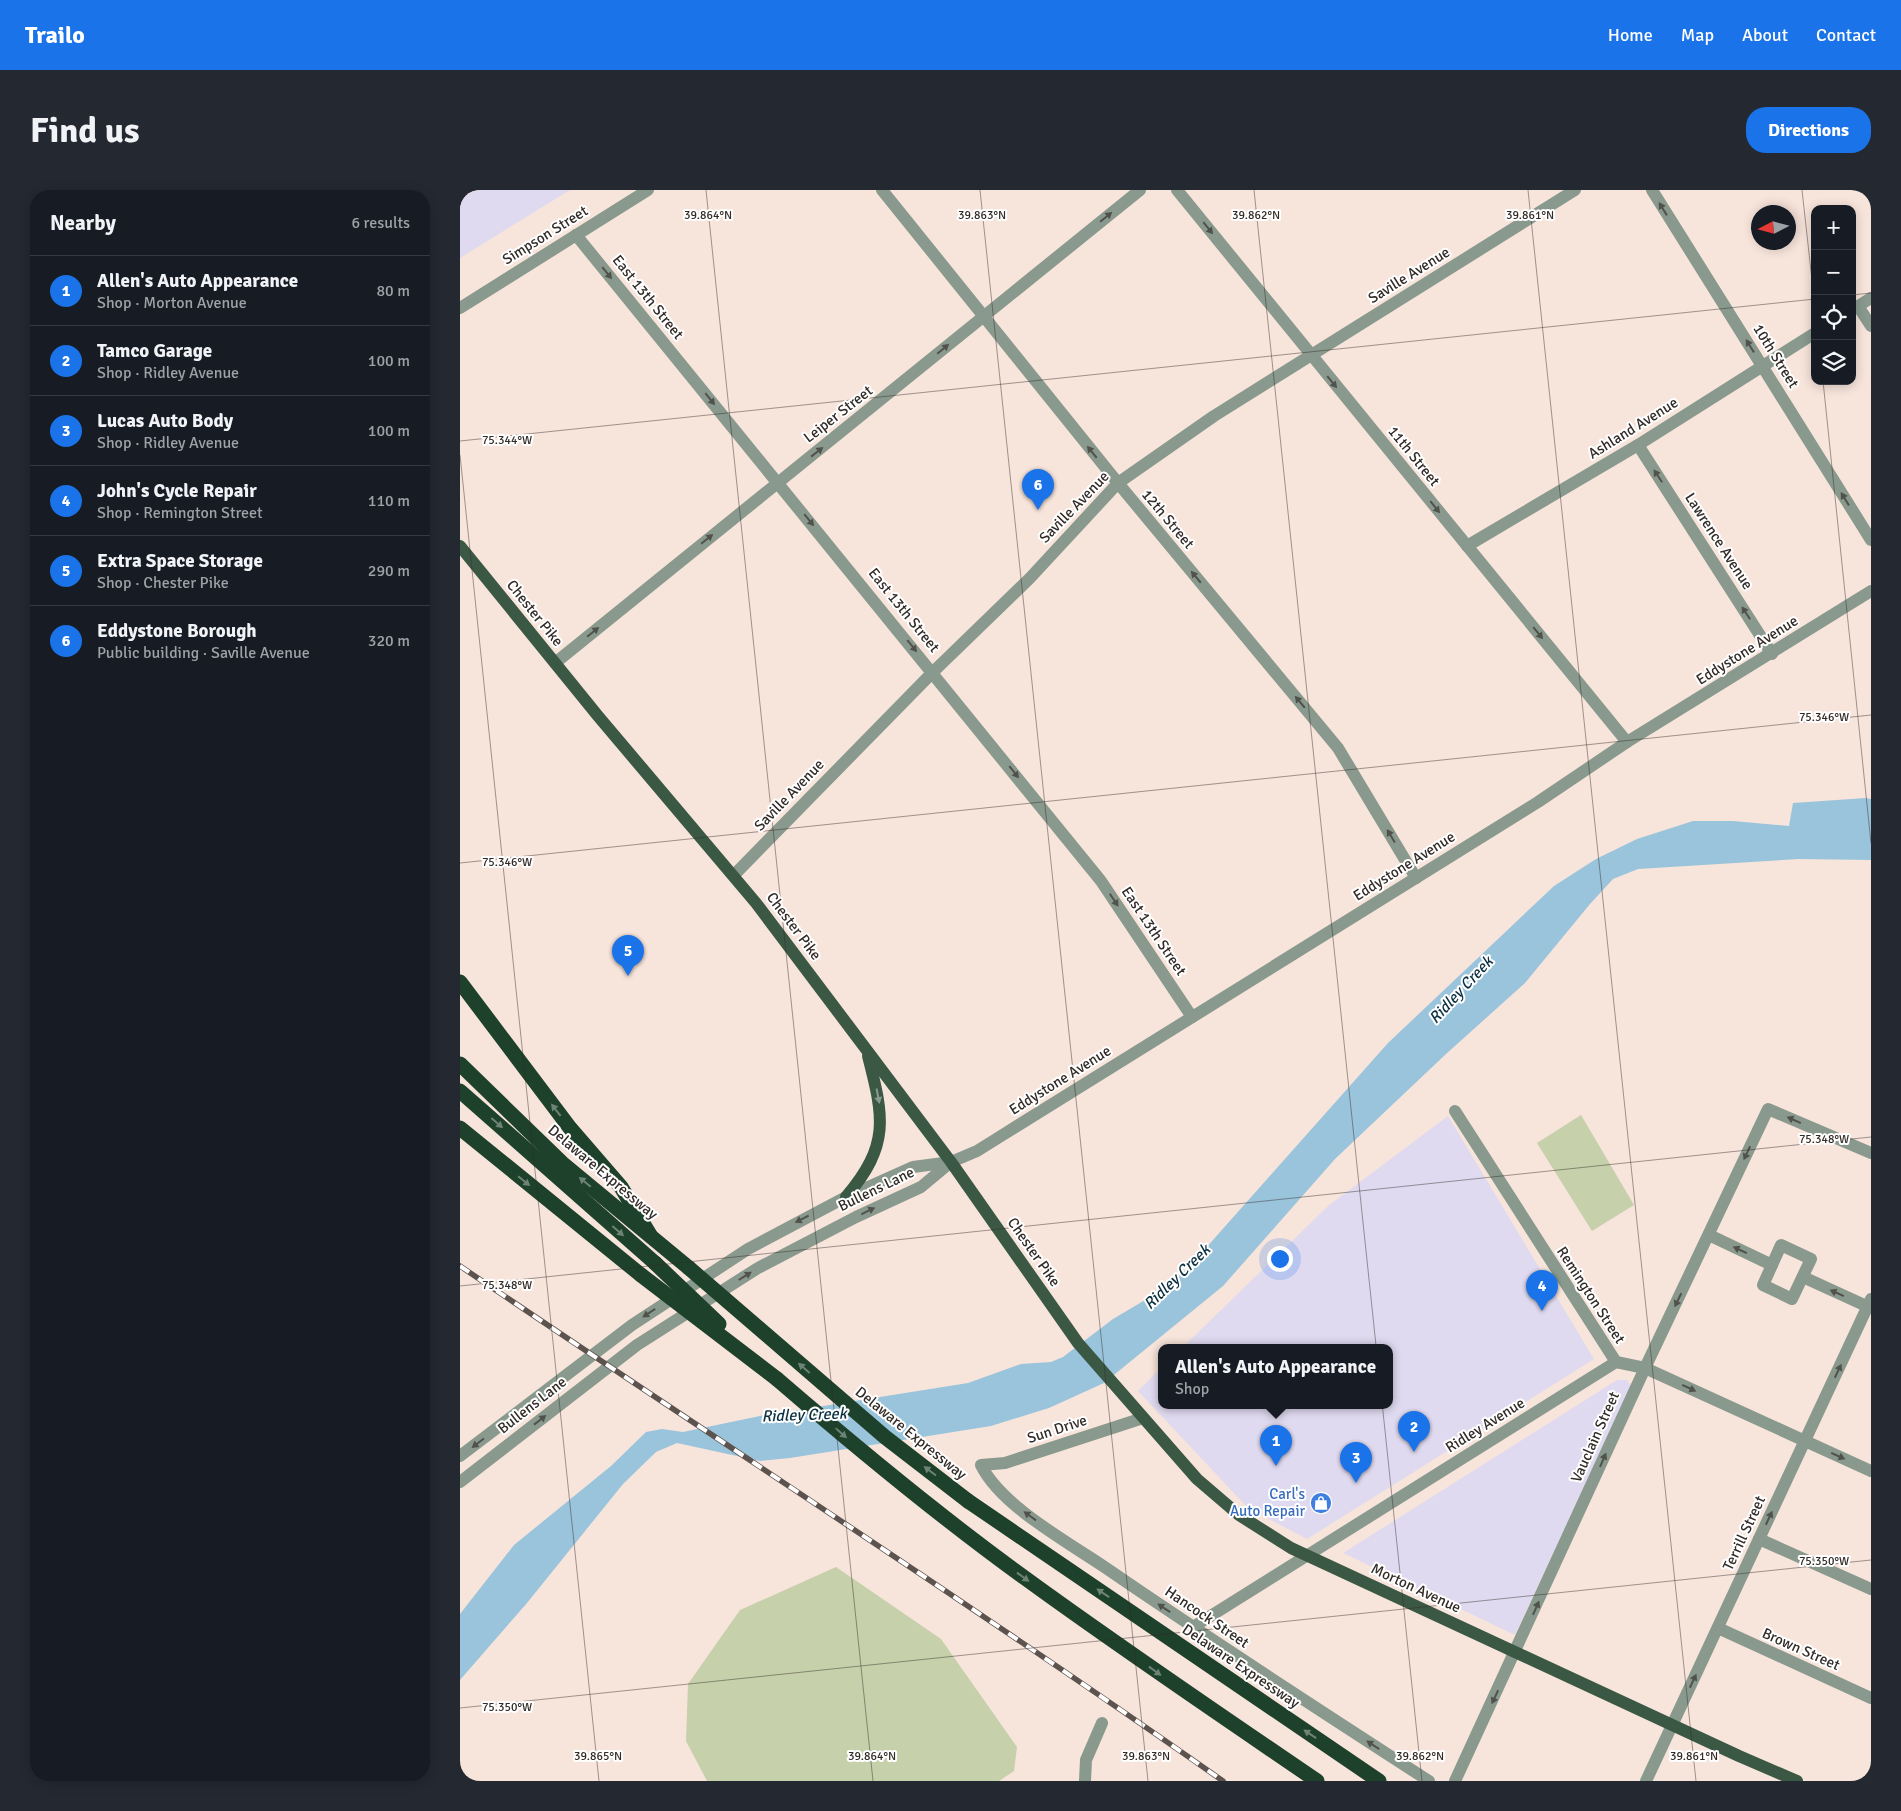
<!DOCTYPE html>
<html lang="en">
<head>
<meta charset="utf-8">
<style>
	:root { --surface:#171b24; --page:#242831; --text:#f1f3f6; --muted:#9ea1a6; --line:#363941; --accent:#1a73e8 }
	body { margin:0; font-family:Signika,sans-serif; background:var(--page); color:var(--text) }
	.controls { position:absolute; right:15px; top:15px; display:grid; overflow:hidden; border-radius:10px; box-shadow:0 2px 12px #0003 }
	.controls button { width:45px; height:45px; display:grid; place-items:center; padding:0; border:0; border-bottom:1px solid var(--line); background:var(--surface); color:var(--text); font:25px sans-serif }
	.compass { position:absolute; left:1291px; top:15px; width:45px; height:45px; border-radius:50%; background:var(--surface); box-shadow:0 2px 12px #0003; rotate:264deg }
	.you { position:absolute; left:819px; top:1068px; width:18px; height:18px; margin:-12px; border:4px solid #fff; border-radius:50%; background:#1a73e8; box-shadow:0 0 0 8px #1a73e833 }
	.badge { display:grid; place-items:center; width:32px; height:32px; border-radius:50%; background:var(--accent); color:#fff; font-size:16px; font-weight:700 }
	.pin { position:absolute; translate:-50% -41px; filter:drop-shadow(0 1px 2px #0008) }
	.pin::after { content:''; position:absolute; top:26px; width:18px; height:15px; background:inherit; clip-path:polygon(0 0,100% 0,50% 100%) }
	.popup { position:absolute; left:698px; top:1154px; width:235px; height:65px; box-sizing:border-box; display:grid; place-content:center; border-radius:10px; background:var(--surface); filter:drop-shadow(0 1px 4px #0005); font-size:16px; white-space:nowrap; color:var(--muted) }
	.popup b { font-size:19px; color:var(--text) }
	.popup::after { content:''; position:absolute; left:50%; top:100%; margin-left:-10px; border:10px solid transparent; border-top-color:var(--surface) }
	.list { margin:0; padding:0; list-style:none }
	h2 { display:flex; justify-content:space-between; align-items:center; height:65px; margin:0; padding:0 20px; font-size:21px }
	h2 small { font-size:16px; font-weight:400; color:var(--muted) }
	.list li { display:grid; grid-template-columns:32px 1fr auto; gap:15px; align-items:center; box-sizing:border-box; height:70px; padding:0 20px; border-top:1px solid var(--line) }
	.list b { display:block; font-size:19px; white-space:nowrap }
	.list p { margin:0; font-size:16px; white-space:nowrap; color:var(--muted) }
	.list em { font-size:16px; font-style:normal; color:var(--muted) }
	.icon { flex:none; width:28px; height:28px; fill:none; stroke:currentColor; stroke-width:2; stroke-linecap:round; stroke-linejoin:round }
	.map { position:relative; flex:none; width:1411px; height:1591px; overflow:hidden; border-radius:20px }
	header { display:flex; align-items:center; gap:30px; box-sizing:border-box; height:70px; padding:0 25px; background:var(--accent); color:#fff }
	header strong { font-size:24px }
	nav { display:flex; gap:28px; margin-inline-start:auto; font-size:18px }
	.intro { display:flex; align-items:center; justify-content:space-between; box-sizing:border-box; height:120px; padding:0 30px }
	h1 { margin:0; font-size:35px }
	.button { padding:12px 22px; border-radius:20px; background:var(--accent); color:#fff; font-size:18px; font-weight:700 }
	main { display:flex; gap:30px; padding:0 30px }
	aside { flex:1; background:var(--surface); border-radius:20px; box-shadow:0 2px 12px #0003 }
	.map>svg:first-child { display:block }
	.commercial { fill:#e0daf0 }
	.grass { fill:#c6d0aa }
	.water { fill:#9ac4dc }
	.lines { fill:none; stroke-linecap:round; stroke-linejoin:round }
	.minor { stroke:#89998d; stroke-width:12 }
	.major { stroke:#3b5844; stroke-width:12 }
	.highway { stroke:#1e412b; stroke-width:15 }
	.rail-casing { stroke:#5d534e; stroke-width:5.5 }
	.rail { stroke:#fff; stroke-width:4; stroke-dasharray:11; stroke-linecap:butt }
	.highway-bridge { stroke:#1e412b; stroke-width:15 }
	.oneway { fill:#50524b }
	.oneway2 { fill:#899b8f }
	.oneway3 { fill:#6d8475 }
	.ticks { fill:none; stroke:#322b27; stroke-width:1; stroke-opacity:0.45 }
	.labels { text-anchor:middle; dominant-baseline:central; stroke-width:4; stroke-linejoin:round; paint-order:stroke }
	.street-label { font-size:15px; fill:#322b27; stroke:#fff }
	.shop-label { font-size:15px; fill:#366cbe; stroke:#fff; text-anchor:end }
	.water-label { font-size:16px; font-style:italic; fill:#0b3041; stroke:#fff }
	.ticks-label { font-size:12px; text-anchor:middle; fill:#322b27; stroke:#fff; stroke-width:4; stroke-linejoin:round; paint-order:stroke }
</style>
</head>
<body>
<header>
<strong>Trailo</strong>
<nav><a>Home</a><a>Map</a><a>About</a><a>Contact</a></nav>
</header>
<div class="intro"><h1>Find us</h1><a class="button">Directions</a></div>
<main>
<aside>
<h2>Nearby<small>6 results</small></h2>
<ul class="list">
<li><span class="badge">1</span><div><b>Allen's Auto Appearance</b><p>Shop · Morton Avenue</p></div><em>80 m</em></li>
<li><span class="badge">2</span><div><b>Tamco Garage</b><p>Shop · Ridley Avenue</p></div><em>100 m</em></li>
<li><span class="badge">3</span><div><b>Lucas Auto Body</b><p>Shop · Ridley Avenue</p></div><em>100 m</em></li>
<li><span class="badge">4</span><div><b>John's Cycle Repair</b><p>Shop · Remington Street</p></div><em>110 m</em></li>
<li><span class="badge">5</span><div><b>Extra Space Storage</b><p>Shop · Chester Pike</p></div><em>290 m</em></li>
<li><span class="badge">6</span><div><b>Eddystone Borough</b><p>Public building · Saville Avenue</p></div><em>320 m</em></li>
</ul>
</aside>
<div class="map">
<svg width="1411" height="1591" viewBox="0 0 1411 1591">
	<rect width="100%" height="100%" fill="#f7e4db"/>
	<g class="commercial">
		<polygon points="0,0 110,0 0,68"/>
		<polygon points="988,926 1134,1169 847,1349 788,1318 678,1201 702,1177 702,1215 930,1215 930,1157 723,1157 868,1016"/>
		<polygon points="1157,1190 1167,1190 1171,1196 1055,1445 883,1363"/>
	</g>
	<g class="grass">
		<polygon points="1121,925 1174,1015 1132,1041 1077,953"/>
		<polygon points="376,1377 481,1449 557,1557 554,1581 539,1591 247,1591 226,1551 228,1494 280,1420"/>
	</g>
	<polygon class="water" points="1406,608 1411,609 1411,670 1339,669 1178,679 1153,689 1130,714 1065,793 986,864 875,969 763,1096 644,1193 589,1218 531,1236 330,1268 300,1271 217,1253 196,1262 163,1294 67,1413 0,1490 0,1424 54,1355 151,1276 186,1242 202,1239 223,1242 300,1226 508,1193 561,1174 591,1172 603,1167 653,1129 702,1100 729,1077 928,853 1094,696 1136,669 1177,649 1233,631 1273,631 1329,636 1333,613"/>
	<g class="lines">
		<g class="minor">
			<polyline points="422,0 658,293 878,558 956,688"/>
			<polyline points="717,0 1167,552"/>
			<polyline points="1192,0 1411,350"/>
			<polyline points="116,45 641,691 732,827"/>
			<polyline points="1398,116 1411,136"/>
			<polyline points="0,118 188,0"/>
			<polyline points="1392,120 1411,108"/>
			<polyline points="1178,255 1312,464"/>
			<polyline points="1007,356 1178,255 1355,143"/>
			<polyline points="95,473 680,0"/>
			<polyline points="274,685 473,482 570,388 658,293 754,226 1115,0"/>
			<polyline points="995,921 1156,1172 1185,1178 1411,1281"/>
			<polyline points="1249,1045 1312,1075"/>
			<polygon points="1321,1055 1351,1069 1332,1109 1303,1095"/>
			<polyline points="1343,1087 1411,1118"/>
			<path d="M683 1228 545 1273 521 1275C541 1316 608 1352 646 1378 752 1451 861 1521 969 1591"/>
			<polyline points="0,1266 172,1135 288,1059 386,1007 453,977 491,972"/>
			<polyline points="0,1292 177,1155 298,1078 396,1027 461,997 491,972 517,961 541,946 1078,612 1167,552 1411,401"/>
			<polyline points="1299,1349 1411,1399"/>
			<polyline points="733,1437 1156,1172"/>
			<polyline points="1258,1438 1411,1508"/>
			<polyline points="625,1591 626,1570 642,1533"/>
			<polyline points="995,1591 1185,1178 1308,919 1411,963"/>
			<polyline points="1186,1591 1411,1109"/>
		</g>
		<g class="major">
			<polyline points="0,356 138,526 296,713 491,972 618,1153 737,1289 779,1325 831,1358 1279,1566 1337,1591"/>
			<path d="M386 1007C430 955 424 928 408 866"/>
		</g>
		<g class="highway">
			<polyline points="0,792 110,938 161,997 190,1045"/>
			<polyline points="0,874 102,973 229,1078"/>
			<polyline points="0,901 195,1073"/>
			<polyline points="0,938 181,1085"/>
			<path d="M317 1189C397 1258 479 1326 565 1388 661 1458 759 1524 857 1591"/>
			<polyline points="508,1311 919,1591"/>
		</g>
		<g class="rail-casing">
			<path id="rail" d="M0 1076C254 1248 512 1415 763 1591"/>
		</g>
		<use href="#rail" class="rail"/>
		<g class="highway-bridge">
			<polyline points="195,1073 259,1134"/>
			<polyline points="229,1078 425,1247 508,1311"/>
			<polyline points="181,1085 317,1189"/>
		</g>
	</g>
	<defs><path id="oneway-solid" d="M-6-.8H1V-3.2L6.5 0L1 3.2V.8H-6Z" transform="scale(1.25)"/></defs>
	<g class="oneway">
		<use href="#oneway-solid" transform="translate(1203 19) rotate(-122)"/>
		<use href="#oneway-solid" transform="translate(646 27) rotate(-39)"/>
		<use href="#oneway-solid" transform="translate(748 38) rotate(51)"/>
		<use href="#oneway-solid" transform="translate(147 83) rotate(51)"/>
		<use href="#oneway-solid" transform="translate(1290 156) rotate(-122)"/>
		<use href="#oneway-solid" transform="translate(483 159) rotate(-40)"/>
		<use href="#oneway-solid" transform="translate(872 192) rotate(51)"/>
		<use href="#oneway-solid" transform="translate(250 209) rotate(51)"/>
		<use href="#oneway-solid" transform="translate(357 262) rotate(-38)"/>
		<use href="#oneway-solid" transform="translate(632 262) rotate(-129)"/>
		<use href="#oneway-solid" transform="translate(1198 286) rotate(-123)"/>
		<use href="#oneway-solid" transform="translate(1385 309) rotate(-122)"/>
		<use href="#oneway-solid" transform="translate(975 317) rotate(51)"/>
		<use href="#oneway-solid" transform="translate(349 330) rotate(51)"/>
		<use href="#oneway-solid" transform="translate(247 349) rotate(-39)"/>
		<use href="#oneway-solid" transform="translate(736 387) rotate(-130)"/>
		<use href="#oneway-solid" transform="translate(1286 423) rotate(-123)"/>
		<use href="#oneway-solid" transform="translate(133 442) rotate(-39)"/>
		<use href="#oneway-solid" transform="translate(1078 443) rotate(51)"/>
		<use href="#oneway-solid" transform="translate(452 456) rotate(51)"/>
		<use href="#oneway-solid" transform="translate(840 512) rotate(-130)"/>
		<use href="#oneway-solid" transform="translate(554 582) rotate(51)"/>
		<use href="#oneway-solid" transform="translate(931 646) rotate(-121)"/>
		<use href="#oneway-solid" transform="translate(654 710) rotate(56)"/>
		<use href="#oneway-solid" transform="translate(1334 930) rotate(-156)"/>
		<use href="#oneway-solid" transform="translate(1287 963) rotate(115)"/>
		<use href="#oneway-solid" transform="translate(408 1021) rotate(-26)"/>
		<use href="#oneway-solid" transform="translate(342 1029) rotate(153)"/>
		<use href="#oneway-solid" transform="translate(1280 1060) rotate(-155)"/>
		<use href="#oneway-solid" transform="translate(285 1086) rotate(-32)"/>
		<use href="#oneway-solid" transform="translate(1377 1103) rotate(-156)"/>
		<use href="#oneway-solid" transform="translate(1218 1110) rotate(116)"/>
		<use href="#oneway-solid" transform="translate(189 1123) rotate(146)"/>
		<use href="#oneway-solid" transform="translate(1378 1181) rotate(-65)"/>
		<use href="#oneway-solid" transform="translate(1229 1198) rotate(25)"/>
		<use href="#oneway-solid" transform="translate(80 1230) rotate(-38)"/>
		<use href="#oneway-solid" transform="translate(18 1253) rotate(143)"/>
		<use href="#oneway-solid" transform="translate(1378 1266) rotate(24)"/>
		<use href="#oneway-solid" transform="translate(1143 1270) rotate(-66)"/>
		<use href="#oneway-solid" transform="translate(570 1326) rotate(-144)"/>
		<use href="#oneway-solid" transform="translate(1309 1328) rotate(-65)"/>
		<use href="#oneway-solid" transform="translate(704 1418) rotate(-146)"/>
		<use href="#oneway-solid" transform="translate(1076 1418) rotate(-66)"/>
		<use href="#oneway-solid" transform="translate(1233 1491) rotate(-65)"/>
		<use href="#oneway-solid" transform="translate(1035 1507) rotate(115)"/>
		<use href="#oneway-solid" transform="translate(913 1555) rotate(-147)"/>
	</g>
	<use class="oneway2" href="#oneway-solid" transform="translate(418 906) rotate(79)"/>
	<g class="oneway3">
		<use href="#oneway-solid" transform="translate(96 920) rotate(-128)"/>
		<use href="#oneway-solid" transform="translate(37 933) rotate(41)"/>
		<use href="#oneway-solid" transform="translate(64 991) rotate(39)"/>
		<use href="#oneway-solid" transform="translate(125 992) rotate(-141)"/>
		<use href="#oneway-solid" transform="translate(158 1041) rotate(41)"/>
		<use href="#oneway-solid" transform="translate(344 1178) rotate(-139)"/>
		<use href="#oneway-solid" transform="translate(381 1243) rotate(41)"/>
		<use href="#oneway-solid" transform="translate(470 1281) rotate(-143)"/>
		<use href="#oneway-solid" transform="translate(563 1387) rotate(36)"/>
		<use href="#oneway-solid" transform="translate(643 1403) rotate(-146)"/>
		<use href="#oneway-solid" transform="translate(695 1481) rotate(36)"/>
		<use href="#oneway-solid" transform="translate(850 1544) rotate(-146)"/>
	</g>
	<path class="ticks" d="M246 0 413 1591M520 0 688 1591M794 0 962 1591M1068 0 1236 1591M1342 0 1355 117M1392 105 1411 103M1363 191 1411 653M0 251 1355 109M0 265 139 1591M0 673 1411 525M0 1096 1411 947M0 1518 1411 1370"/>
	<defs>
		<g id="shop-disc" transform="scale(1.125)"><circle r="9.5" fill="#3f7fe0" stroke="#fff"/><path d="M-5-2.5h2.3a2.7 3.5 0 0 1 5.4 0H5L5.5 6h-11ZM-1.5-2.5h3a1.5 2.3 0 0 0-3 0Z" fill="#fff"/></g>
	</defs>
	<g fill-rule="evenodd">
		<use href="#shop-disc" x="861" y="1313"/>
	</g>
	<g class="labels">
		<g class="street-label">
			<text transform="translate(85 45) rotate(-32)">Simpson Street</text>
			<text transform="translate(949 85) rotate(-32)">Saville Avenue</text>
			<text transform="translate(188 107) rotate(51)">East 13th Street</text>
			<text transform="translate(1316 166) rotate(58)">10th Street</text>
			<text transform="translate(378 224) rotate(-38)">Leiper Street</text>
			<text transform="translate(1173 238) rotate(-32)">Ashland Avenue</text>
			<text transform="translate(954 266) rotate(51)">11th Street</text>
			<text transform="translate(614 317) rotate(-46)">Saville Avenue</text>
			<text transform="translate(708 329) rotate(50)">12th Street</text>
			<text transform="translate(1259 351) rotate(57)">Lawrence Avenue</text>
			<text transform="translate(444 420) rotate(51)">East 13th Street</text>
			<text transform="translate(75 423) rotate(51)">Chester Pike</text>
			<text transform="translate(1287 460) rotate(-32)">Eddystone Avenue</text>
			<text transform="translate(329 605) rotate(-46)">Saville Avenue</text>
			<text transform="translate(944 676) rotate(-32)">Eddystone Avenue</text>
			<text transform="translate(334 736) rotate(53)">Chester Pike</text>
			<text transform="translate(694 741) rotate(56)">East 13th Street</text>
			<text transform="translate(600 890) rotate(-32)">Eddystone Avenue</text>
			<text transform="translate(143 982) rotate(40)">Delaware Expressway</text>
			<text transform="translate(416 999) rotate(-26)">Bullens Lane</text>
			<text transform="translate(574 1062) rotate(55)">Chester Pike</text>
			<text transform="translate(1131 1105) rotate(57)">Remington Street</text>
			<text transform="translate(72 1215) rotate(-38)">Bullens Lane</text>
			<text transform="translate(1025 1235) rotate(-32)">Ridley Avenue</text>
			<text transform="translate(597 1239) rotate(-18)">Sun Drive</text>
			<text transform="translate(451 1243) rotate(39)">Delaware Expressway</text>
			<text transform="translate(1135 1247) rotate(-66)">Vauclain Street</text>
			<text transform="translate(1284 1343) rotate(-65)">Terrill Street</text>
			<text transform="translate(956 1398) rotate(25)">Morton Avenue</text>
			<text transform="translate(747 1427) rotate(34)">Hancock Street</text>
			<text transform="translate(1341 1459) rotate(24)">Brown Street</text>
			<text transform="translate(781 1476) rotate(34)">Delaware Expressway</text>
		</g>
		<g class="shop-label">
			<text x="845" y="1304">Carl's<tspan x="845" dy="17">Auto Repair</tspan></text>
		</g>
		<g class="water-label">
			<text transform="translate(1001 800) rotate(-47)">Ridley Creek</text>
			<text transform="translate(717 1087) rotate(-44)">Ridley Creek</text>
			<text transform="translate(344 1225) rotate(-2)">Ridley Creek</text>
		</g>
	</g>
	<g class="ticks-label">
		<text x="248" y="29">39.864°N</text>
		<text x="522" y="29">39.863°N</text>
		<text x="796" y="29">39.862°N</text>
		<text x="1070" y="29">39.861°N</text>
		<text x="47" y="254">75.344°W</text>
		<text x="1364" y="531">75.346°W</text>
		<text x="47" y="676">75.346°W</text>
		<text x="1364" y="953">75.348°W</text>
		<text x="47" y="1099">75.348°W</text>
		<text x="1364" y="1375">75.350°W</text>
		<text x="47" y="1521">75.350°W</text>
		<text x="138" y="1570">39.865°N</text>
		<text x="412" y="1570">39.864°N</text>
		<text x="686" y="1570">39.863°N</text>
		<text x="960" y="1570">39.862°N</text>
		<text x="1234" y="1570">39.861°N</text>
	</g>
</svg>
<div class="controls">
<button>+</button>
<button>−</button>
<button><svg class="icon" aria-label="locate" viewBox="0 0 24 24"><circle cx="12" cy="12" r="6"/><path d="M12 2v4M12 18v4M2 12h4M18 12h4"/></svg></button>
<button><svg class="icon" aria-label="layers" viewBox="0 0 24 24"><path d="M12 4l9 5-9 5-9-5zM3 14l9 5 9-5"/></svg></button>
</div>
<svg class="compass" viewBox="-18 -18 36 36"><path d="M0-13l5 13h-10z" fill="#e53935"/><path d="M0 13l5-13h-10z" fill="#9ea1a6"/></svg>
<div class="you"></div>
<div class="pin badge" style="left:816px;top:1276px">1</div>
<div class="popup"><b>Allen's Auto Appearance</b>Shop</div>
<div class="pin badge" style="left:954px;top:1262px">2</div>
<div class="pin badge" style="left:896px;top:1293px">3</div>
<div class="pin badge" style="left:1082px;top:1121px">4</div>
<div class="pin badge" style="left:168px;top:786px">5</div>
<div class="pin badge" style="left:578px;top:320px">6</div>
</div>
</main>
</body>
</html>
